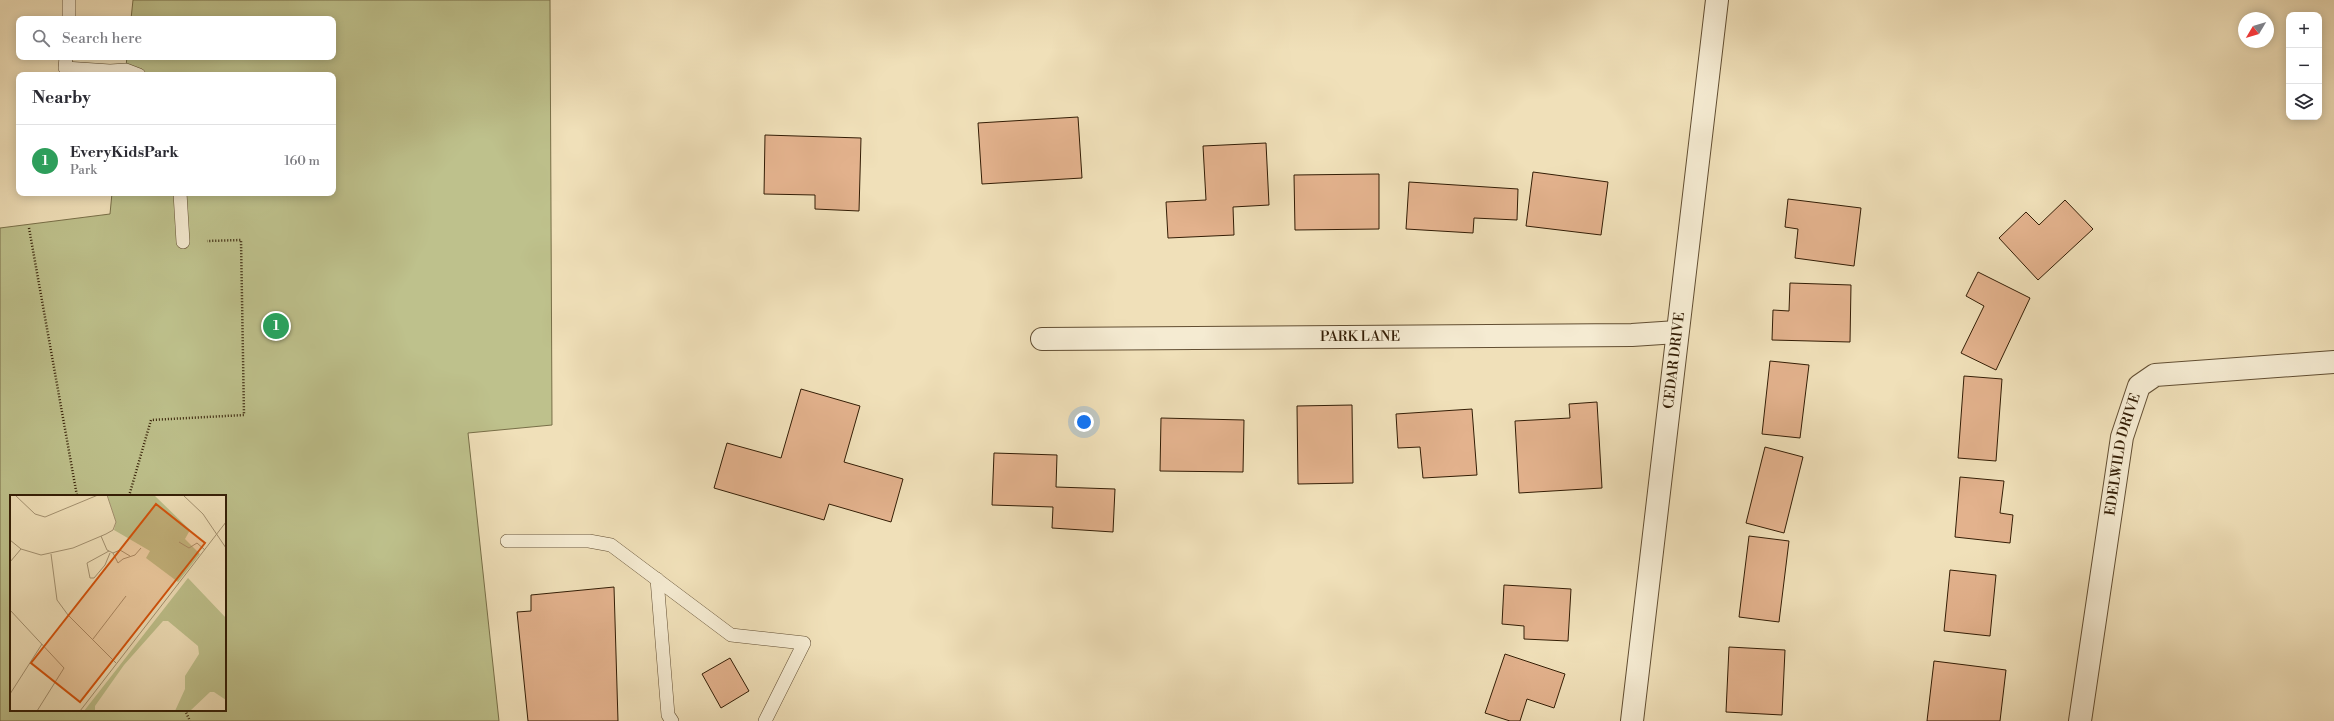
<!DOCTYPE html>
<html lang="en">
<head>
<meta charset="utf-8">
<style>
	:root { --surface:#fff; --page:#f2f2f3; --text:#2b2b33; --muted:#7c7c81; --line:#e1e1e2; --accent:#2563eb }
	body { margin:0; font-family:"Libre Bodoni",serif; background:var(--page); color:var(--text) }
	.controls { position:absolute; right:12px; top:12px; display:grid; overflow:hidden; border-radius:8px; box-shadow:0 2px 10px #0003 }
	.controls button { width:36px; height:36px; display:grid; place-items:center; padding:0; border:0; border-bottom:1px solid var(--line); background:var(--surface); color:var(--text); font:20px sans-serif }
	.compass { position:absolute; left:2238px; top:12px; width:36px; height:36px; border-radius:50%; background:var(--surface); box-shadow:0 2px 10px #0003; rotate:232deg }
	.you { position:absolute; left:1084px; top:422px; width:14px; height:14px; margin:-10px; border:3px solid #fff; border-radius:50%; background:#1a73e8; box-shadow:0 0 0 6px #1a73e833 }
	.badge { display:grid; place-items:center; width:26px; height:26px; border-radius:50%; background:var(--accent); color:#fff; font-size:13px; font-weight:700 }
	.pin { position:absolute; translate:-50% -50%; border:2px solid #fff; box-shadow:0 1px 4px #0006 }
	.list { margin:0; padding:0; list-style:none }
	h2 { display:flex; justify-content:space-between; align-items:center; height:52px; margin:0; padding:0 16px; font-size:17px }
	h2 small { font-size:13px; font-weight:400; color:var(--muted) }
	.list li { display:grid; grid-template-columns:26px 1fr auto; gap:12px; align-items:center; box-sizing:border-box; height:72px; padding:0 16px; border-top:1px solid var(--line) }
	.list b { display:block; font-size:15px; white-space:nowrap }
	.list p { margin:0; font-size:13px; white-space:nowrap; color:var(--muted) }
	.list em { font-size:13px; font-style:normal; color:var(--muted) }
	.icon { flex:none; width:22px; height:22px; fill:none; stroke:currentColor; stroke-width:2; stroke-linecap:round; stroke-linejoin:round }
	.map { position:relative; flex:none; width:2334px; height:721px; overflow:hidden }
	.search { position:absolute; background:var(--surface); box-shadow:0 2px 10px #0003; left:16px; top:16px; width:320px; height:44px; display:flex; align-items:center; gap:10px; box-sizing:border-box; padding:0 14px; border-radius:8px; color:var(--muted); font-size:15px }
	.panel { position:absolute; background:var(--surface); box-shadow:0 2px 10px #0003; left:16px; top:72px; width:320px; height:124px; border-radius:8px }
	.map>svg:first-child { display:block }
	.green { fill:#bec18c; stroke:#786f48; fill-rule:evenodd }
	.building { fill:#e3b28d; stroke:#331d05 }
	.lines { fill:none; stroke-linecap:round; stroke-linejoin:round }
	.service-casing { stroke:#624e32; stroke-width:14 }
	.minor-casing { stroke:#624e32; stroke-width:24 }
	.path { stroke:#331d05; stroke-width:2.5; stroke-dasharray:1 2; stroke-linecap:butt }
	.service { stroke:#f5ebd2; stroke-width:13 }
	.minor { stroke:#f5ebd2; stroke-width:22 }
	.labels { text-anchor:middle; dominant-baseline:central; stroke-width:3; stroke-linejoin:round; paint-order:stroke }
	.street-label { font-size:14px; fill:#331d05; stroke:#f5ebd2 }
	.inset-road { fill:none; stroke:#a49271; stroke-width:1 }
	.view { fill:#d6530b; fill-opacity:0.15; stroke:#d6530b; stroke-width:2 }
	.inset-edge { fill:none; stroke:#331d05; stroke-width:2 }
</style>
</head>
<body>
<div class="map">
<svg width="2334" height="721" viewBox="0 0 2334 721">
	<rect width="100%" height="100%" fill="#f0e0b9"/>
	<filter id="stains"><feTurbulence type="fractalNoise" baseFrequency=".005" numOctaves="4"/><feColorMatrix values="0 0 0 0 .2 0 0 0 0 .09 0 0 0 0 .02 0 0 0 .5 -.17"/></filter>
	<radialGradient id="worn" r=".72"><stop offset=".6" stop-color="#630" stop-opacity="0"/><stop offset="1" stop-color="#630" stop-opacity=".3"/></radialGradient>
	<path class="green" d="M133 0H550L552 425 468 433 499 721H0V228L110 214 112 193H333V75H125L127 57H333V19H131ZM11 496H225V710H11Z"/>
	<g class="building">
		<polygon points="1078,117 1082,178 982,184 978,123"/>
		<polygon points="765,135 861,138 859,211 815,209 815,195 764,194"/>
		<polygon points="1266,143 1269,205 1233,207 1234,235 1168,238 1166,202 1206,200 1203,146"/>
		<polygon points="1533,172 1608,182 1601,235 1526,226"/>
		<polygon points="1379,174 1379,229 1295,230 1294,175"/>
		<polygon points="1409,182 1518,189 1517,220 1474,218 1473,233 1406,229"/>
		<polygon points="1788,199 1861,208 1854,266 1795,258 1798,229 1785,227"/>
		<polygon points="2065,200 2093,229 2038,280 1999,238 2026,212 2039,225"/>
		<polygon points="1978,272 2030,298 1996,370 1961,353 1984,306 1966,296"/>
		<polygon points="1790,283 1851,285 1850,342 1772,340 1773,310 1789,311"/>
		<polygon points="1770,361 1809,365 1800,438 1762,434"/>
		<polygon points="1964,376 2002,379 1996,461 1958,458"/>
		<polygon points="801,389 860,406 844,462 903,479 891,522 829,504 824,520 714,488 727,443 781,458"/>
		<polygon points="1597,402 1602,488 1519,493 1515,421 1570,418 1569,404"/>
		<polygon points="1352,405 1353,483 1298,484 1297,406"/>
		<polygon points="1472,409 1477,475 1423,478 1420,447 1398,448 1396,414"/>
		<polygon points="1161,418 1244,420 1243,472 1160,471"/>
		<polygon points="1765,447 1803,457 1784,533 1746,523"/>
		<polygon points="994,453 1057,455 1056,487 1115,489 1113,532 1052,528 1053,507 992,505"/>
		<polygon points="1960,477 2004,481 2000,513 2013,515 2010,543 1955,537"/>
		<polygon points="1749,536 1789,541 1779,622 1739,617"/>
		<polygon points="1950,570 1996,575 1990,636 1944,631"/>
		<polygon points="1504,585 1571,589 1568,641 1524,639 1524,626 1502,624"/>
		<polygon points="614,587 618,721 528,721 517,612 531,611 531,595"/>
		<polygon points="1729,647 1785,650 1782,715 1726,712"/>
		<polygon points="1505,654 1565,674 1554,708 1527,699 1520,721 1510,721 1485,713"/>
		<polygon points="730,658 749,691 721,708 702,674"/>
		<polygon points="1934,661 2006,670 2000,721 1927,721"/>
	</g>
	<g class="lines">
		<g class="service-casing">
			<g id="service">
				<polyline points="69,19 69,0"/>
				<polyline points="66,57 65,68 110,71 126,70 139,75"/>
				<polyline points="180,193 183,242"/>
				<polyline points="507,541 589,541 611,545 731,635 804,643 765,721"/>
				<polyline points="657,579 668,715 672,721"/>
			</g>
		</g>
		<g class="minor-casing">
			<g id="minor">
				<path id="s1" d="M1042 339 1632 335 1677 332"/>
				<path id="s2" d="M1632 721 1717 0"/>
				<path id="s3" d="M2080 721 2122 437 2139 386 2155 375 2334 362"/>
			</g>
		</g>
		<g class="path">
			<polyline points="29,228 77,496"/>
			<polyline points="129,496 151,420 244,415 241,240 207,241"/>
			<polyline points="185,710 190,721"/>
		</g>
		<use href="#service" class="service"/>
		<use href="#minor" class="minor"/>
	</g>
	<g class="labels">
		<g class="street-label">
			<text stroke="none"><textPath href="#s1" startOffset="318">PARK LANE</textPath></text>
			<text stroke="none"><textPath href="#s2" startOffset="363">CEDAR DRIVE</textPath></text>
			<text stroke="none"><textPath href="#s3" startOffset="270">EDELWILD DRIVE</textPath></text>
		</g>
	</g>
	<g transform="translate(10 495)">
		<rect width="216" height="216" fill="#f0e0b9"/>
		<path d="M97 0H144L180 35 175 44 190 59 168 87 136 63 140 56 104 35 106 27ZM178 83 216 123V205L204 197H200L180 216H165L175 194V181L189 159 188 151 158 126H153L114 170 85 211V216H74Z" fill="#bec18c"/>
		<path class="inset-road" d="M5 0 25 19 35 22 88 0M173 0 193 19 216 53M91 41 97 55 103 58 108 68 113 64 125 60 131 53M0 45 11 54 31 60 63 53 96 39 103 35 106 27 97 0M169 47 179 53 187 48 195 55M99 56 77 68 80 83H84L95 70 100 58M103 58 110 55 120 61M41 59 47 105 58 120 106 168M0 67 11 54M0 115 54 173 27 216M83 144 116 101M0 199 32 149M70 216 216 27"/>
		<path class="view" d="M146 9 195 48 70 207 21 168Z"/>
		<rect width="216" height="216" class="inset-edge"/>
	</g>
	<rect width="100%" height="100%" filter="url(#stains)"/>
	<rect width="100%" height="100%" fill="url(#worn)"/>
</svg>
<div class="controls">
<button>+</button>
<button>−</button>
<button><svg class="icon" aria-label="layers" viewBox="0 0 24 24"><path d="M12 4l9 5-9 5-9-5zM3 14l9 5 9-5"/></svg></button>
</div>
<svg class="compass" viewBox="-18 -18 36 36"><path d="M0-13l5 13h-10z" fill="#e53935"/><path d="M0 13l5-13h-10z" fill="#7c7c81"/></svg>
<div class="you"></div>
<div class="pin badge" style="left:276px;top:326px;background:#2e9e5b">1</div>
<div class="search"><svg class="icon" aria-label="search" viewBox="0 0 24 24"><circle cx="10" cy="10" r="6"/><path d="M15 15l6 6"/></svg>Search here</div>
<section class="panel">
<h2>Nearby<small></small></h2>
<ul class="list">
<li><span class="badge" style="background:#2e9e5b">1</span><div><b>EveryKidsPark</b><p>Park</p></div><em>160 m</em></li>
</ul>
</section>
</div>
</body>
</html>
